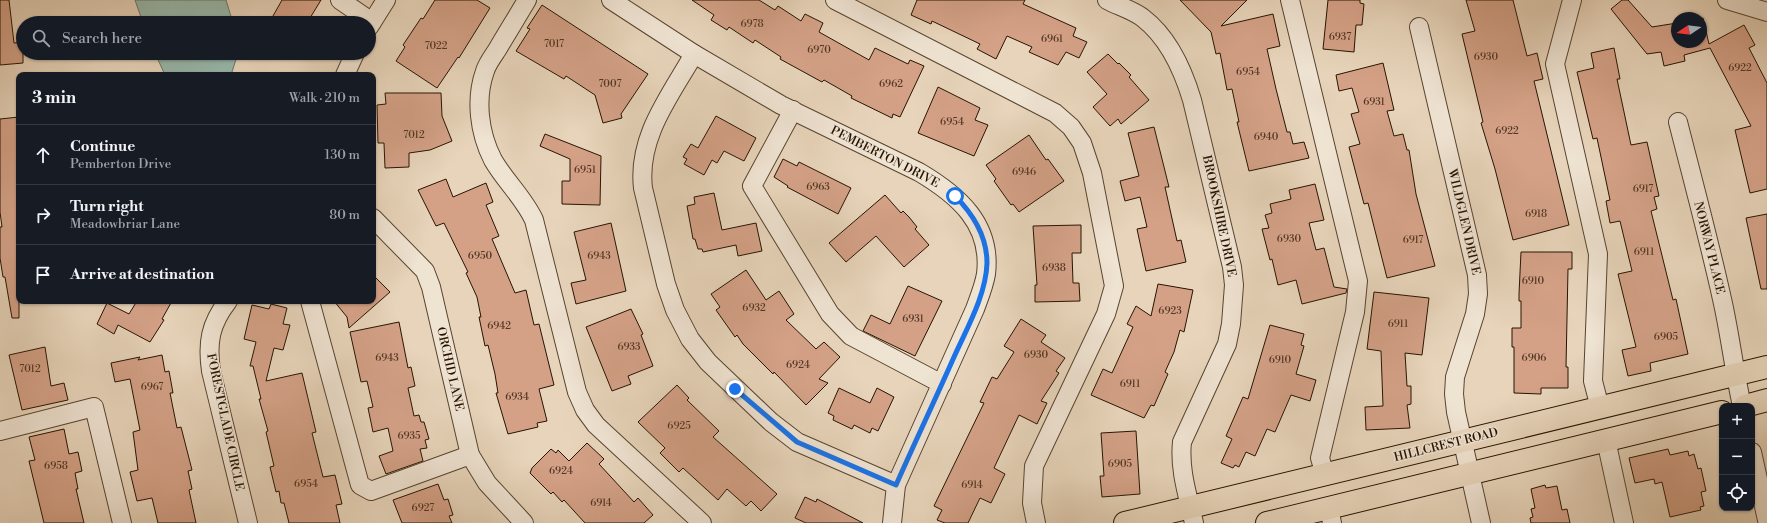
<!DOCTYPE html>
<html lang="en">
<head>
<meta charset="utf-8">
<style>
	:root { --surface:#171b24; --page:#20242c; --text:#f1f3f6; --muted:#9ea1a6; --line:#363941 }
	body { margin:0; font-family:"Libre Bodoni",serif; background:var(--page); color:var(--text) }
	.controls { position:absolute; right:12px; bottom:12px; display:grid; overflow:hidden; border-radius:8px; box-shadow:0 1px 3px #0004 }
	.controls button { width:36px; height:36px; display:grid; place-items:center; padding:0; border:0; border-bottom:1px solid var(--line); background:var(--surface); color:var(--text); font:20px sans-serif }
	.compass { position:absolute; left:1671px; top:12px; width:36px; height:36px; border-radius:50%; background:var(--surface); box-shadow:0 1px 3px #0004; rotate:257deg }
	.stop { position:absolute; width:12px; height:12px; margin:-9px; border:3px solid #1a73e8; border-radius:50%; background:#fff }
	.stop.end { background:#1a73e8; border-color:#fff; box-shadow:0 1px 4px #0008 }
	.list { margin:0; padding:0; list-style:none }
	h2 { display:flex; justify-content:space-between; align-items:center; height:52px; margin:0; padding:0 16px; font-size:17px }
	h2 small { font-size:13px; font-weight:400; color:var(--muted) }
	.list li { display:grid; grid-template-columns:26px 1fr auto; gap:12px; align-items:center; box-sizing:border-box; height:60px; padding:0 16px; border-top:1px solid var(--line) }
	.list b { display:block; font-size:15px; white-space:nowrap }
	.list p { margin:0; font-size:13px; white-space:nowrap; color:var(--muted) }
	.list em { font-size:13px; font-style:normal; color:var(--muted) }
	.icon { flex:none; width:22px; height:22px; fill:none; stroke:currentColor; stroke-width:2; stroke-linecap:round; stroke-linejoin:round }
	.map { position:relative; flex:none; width:1767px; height:523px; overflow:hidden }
	.search { position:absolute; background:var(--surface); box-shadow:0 1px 3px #0004; left:16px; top:16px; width:360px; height:44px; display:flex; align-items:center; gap:10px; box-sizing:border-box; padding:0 14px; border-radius:22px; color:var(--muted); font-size:15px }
	.panel { position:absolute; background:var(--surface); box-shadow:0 1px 3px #0004; left:16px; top:72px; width:360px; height:232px; border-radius:8px }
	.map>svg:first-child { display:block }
	.water { fill:#97b8ac; stroke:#6a7668 }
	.building { fill:#d4a187; stroke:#271402 }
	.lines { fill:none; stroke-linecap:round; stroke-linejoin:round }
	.minor-casing { stroke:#574430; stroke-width:20 }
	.major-casing { stroke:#271402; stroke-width:24 }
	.minor { stroke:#efe3d2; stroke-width:18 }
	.major { stroke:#e7d4ba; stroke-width:22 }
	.route { stroke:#1a73e8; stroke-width:5 }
	.labels { text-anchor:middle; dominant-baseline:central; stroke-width:3; stroke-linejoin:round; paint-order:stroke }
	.number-label { font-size:10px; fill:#523723 }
	.street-label { font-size:12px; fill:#271402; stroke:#efe3d2 }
</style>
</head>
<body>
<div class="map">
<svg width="1767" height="523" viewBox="0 0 1767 523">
	<rect width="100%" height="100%" fill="#e7d4ba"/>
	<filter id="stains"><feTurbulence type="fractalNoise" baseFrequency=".005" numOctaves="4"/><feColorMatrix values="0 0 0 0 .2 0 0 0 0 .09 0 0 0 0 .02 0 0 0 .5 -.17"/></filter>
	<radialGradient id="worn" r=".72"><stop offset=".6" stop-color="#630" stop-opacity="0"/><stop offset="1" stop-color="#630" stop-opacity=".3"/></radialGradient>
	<g class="water">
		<polygon points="135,0 226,0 233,23 143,23"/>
		<polygon points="155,53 238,53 231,75 165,75"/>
	</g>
	<g class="building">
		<polygon points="0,0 9,0 14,43 23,42 23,63 0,65"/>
		<polygon points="282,0 321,0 307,23 269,23"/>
		<polygon points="435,0 477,0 490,8 459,58 458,57 437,88 396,61 405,47 403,45 421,18 423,19"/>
		<polygon points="692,0 759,0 775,10 778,6 801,21 805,14 823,23 819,32 869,60 875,48 908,64 910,60 924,66 900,117 893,114 892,118 851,98 852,96 824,80 822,82 780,59 781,57 755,40 753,43 729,27 727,30 711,20 714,15"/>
		<polygon points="917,0 1025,0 1023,4 1076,28 1073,36 1087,42 1079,58 1066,52 1058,65 1029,52 1032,47 1007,36 996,59 977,49 980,44 932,21 931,24 911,15"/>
		<polygon points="1180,0 1247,0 1221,26 1273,14 1280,46 1267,49 1276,89 1287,132 1290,132 1293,144 1304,142 1309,158 1249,171 1237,122 1239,122 1232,89 1227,90 1220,53 1216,54 1211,32"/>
		<polygon points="1328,0 1360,0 1360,3 1364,4 1362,25 1356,25 1354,52 1323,49"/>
		<polygon points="1466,0 1513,0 1527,56 1537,53 1543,79 1534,81 1569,225 1513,240 1495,169 1481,123 1483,122 1462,34 1475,31"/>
		<polygon points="1622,0 1628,0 1652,27 1677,23 1677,42 1701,42 1701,19 1703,18 1709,44 1744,25 1755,45 1749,48 1767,83 1767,189 1750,193 1735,130 1751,126 1710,48 1684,55 1685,61 1664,66 1661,52 1647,54 1611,9"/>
		<polygon points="542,5 648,74 621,114 622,118 603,123 595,95 566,76 564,79 516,51 530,29 527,28"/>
		<polygon points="1614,48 1620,79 1617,79 1631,145 1647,142 1659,196 1654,197 1657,209 1651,211 1673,300 1676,299 1688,354 1650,363 1651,371 1628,376 1622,350 1636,347 1618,274 1632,271 1620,221 1610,223 1606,201 1610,200 1597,138 1593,139 1577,72 1594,68 1591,53"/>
		<polygon points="1108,54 1118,64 1119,63 1131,75 1129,77 1149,100 1121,124 1118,119 1110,126 1093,107 1107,94 1087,72"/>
		<polygon points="1383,63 1394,110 1387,111 1394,136 1403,134 1407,150 1409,150 1416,194 1435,266 1387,278 1368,203 1364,204 1349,147 1360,144 1351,114 1359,112 1352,88 1339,91 1336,75"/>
		<polygon points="938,87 980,108 975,120 988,125 974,156 918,133"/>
		<polygon points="385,93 441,93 442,116 452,141 430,150 409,153 409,167 385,168 384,143 378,143 377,105 386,104"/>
		<polygon points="716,116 756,138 744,161 724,151 717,163 712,160 704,175 684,164 687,159 683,157 691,144 698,148"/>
		<polygon points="19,117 19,318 12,318 5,277 3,277 0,258 0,227 2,227 0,212 0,119"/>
		<polygon points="1154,127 1169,187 1165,187 1177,241 1181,240 1186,262 1146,271 1137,229 1147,227 1140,197 1125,201 1120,181 1139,176 1128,133"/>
		<polygon points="545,134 601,156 600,205 562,204 562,181 570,181 570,159 540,146"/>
		<polygon points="1029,135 1046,160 1048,159 1064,181 1019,212 1013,204 1011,205 994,181 996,179 986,165"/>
		<polygon points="783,159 797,166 799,162 851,188 838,214 787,187 788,186 774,177"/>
		<polygon points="446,179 453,197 486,183 493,202 486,205 499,236 492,239 515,293 526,290 534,325 539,324 554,385 539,389 547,421 537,423 538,427 508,434 496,393 498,393 495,374 488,345 485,346 479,317 481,317 477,297 466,273 468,272 444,223 436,226 418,190"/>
		<polygon points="1315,184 1324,220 1309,223 1316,250 1324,248 1334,287 1347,289 1346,293 1302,304 1296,280 1278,285 1272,259 1270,260 1262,229 1269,228 1265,215 1272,213 1270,204 1291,199 1289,190"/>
		<polygon points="714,193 722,230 756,223 762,251 738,256 736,245 703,252 702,249 698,249 695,239 693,239 687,206 695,204 694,197"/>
		<polygon points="885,195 901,213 903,211 909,217 917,227 915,229 929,245 904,267 876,236 846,262 829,243"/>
		<polygon points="1767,214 1767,289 1761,289 1746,218"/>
		<polygon points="611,223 626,291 576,304 571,283 586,280 574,232"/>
		<polygon points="1081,225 1081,253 1072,253 1073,283 1079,283 1080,301 1035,302 1035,285 1037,285 1033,226"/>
		<polygon points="1521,252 1572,252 1572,269 1568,269 1566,367 1568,367 1568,388 1541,388 1541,394 1514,393 1514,347 1512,347 1512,328 1521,328 1521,301 1519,301 1519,294"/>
		<polygon points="746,270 766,300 779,291 794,314 786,320 816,349 824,342 840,357 819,379 828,383 806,405 774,372 773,374 743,344 737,335 735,337 716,310 720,307 711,294"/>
		<polygon points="373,275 390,292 349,328 347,317 334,301 373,301"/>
		<polygon points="1158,284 1193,290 1184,332 1180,330 1174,352 1165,372 1168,374 1154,406 1151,405 1144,418 1091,395 1103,369 1112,373 1133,327 1127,324 1136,306 1151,316"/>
		<polygon points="908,286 942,301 915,356 863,331 871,315 890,324"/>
		<polygon points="1374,292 1429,298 1422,355 1405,353 1407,386 1411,386 1411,404 1407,405 1410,428 1366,430 1365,407 1383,406 1381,351 1367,349"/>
		<polygon points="137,301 172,301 162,319 164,320 150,342 118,325 114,334 97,324 107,303 129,314"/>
		<polygon points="271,304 287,308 283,324 290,325 283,350 274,348 266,381 302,373 316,432 312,433 323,477 335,475 342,504 336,505 340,523 289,523 284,503 281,503 279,491 276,492 270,467 274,466 266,432 268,431 259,399 261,399 253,366 250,366 256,342 244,339 252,305 269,309"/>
		<polygon points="631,309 643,334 641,335 653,366 628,376 631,384 612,391 586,327"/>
		<polygon points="1021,319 1046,335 1041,342 1065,358 1056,371 1059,373 1041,401 1047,403 1037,424 1019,415 994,468 1005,474 991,503 980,498 968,523 945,523 937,520 942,510 934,506 984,403 980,402 992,377 997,379 1014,352 1004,346"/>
		<polygon points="399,322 408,368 411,367 415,386 408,388 414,416 419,415 421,422 424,422 429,439 425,440 427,448 420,449 423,461 386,474 379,456 393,451 388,428 373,432 368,408 373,407 367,381 361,382 350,332"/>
		<polygon points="1270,325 1304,334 1301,345 1304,346 1296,374 1316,380 1310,401 1291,395 1275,432 1267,429 1255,456 1246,452 1239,467 1235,465 1233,468 1221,463 1232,439 1226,436 1243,397 1248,399"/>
		<polygon points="45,347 51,386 64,383 68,400 22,410 9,355"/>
		<polygon points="162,355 165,372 169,371 173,393 170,393 177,428 181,427 192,470 188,471 192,489 189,490 196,523 158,523 152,498 137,501 130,472 138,470 133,432 140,430 130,379 115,382 111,363 140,357 138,360"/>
		<polygon points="677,385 689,398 687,400 719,431 713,437 777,494 761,511 751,501 746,506 727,489 718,500 683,468 679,472 660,453 665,448 638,422"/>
		<polygon points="839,388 870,403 877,388 894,397 878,431 872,428 870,433 854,425 852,429 833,420 834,416 828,413"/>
		<polygon points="64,429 69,454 78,452 82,471 75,473 78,489 76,489 84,523 44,523 29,461 35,460 29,437"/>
		<polygon points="1136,431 1140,494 1102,497 1100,476 1104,476 1101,433"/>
		<polygon points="587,443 604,459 599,464 634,502 638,498 653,515 644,523 585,523 564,500 562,502 553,492 551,494 530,473 532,468 551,449 556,453 558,450 569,461"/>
		<polygon points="1668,449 1670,455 1688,451 1689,456 1694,454 1698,469 1701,468 1706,491 1701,492 1704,506 1700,507 1701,510 1670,517 1662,482 1655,484 1654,479 1635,483 1629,458"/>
		<polygon points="438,484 444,500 448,499 453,515 449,516 452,523 402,523 393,500"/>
		<polygon points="1545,485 1546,488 1557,486 1562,510 1567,509 1570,523 1531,523 1530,518 1533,517 1531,509 1535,508 1531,489"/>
		<polygon points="805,497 816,502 817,499 863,523 806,523 795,518"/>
	</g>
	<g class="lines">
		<g class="minor-casing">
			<g id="minor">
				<polyline points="340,0 372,22"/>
				<path d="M527 0C517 17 507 33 497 50 493 56 487 64 485 71 475 99 479 133 493 160 505 181 524 198 534 220L577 392 585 410 596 425 702 523"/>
				<path d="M611 0 694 54 781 105 919 172C958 195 992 224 986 274 984 286 979 298 975 309L896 485 892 523"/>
				<polyline points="835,0 1055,113 1071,127 1082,143 1092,173 1114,286 1106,314 1034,466 1032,503 1036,523"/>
				<path d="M1107 0C1118 6 1133 10 1143 18 1169 38 1183 70 1192 100L1232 267 1234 285 1231 324 1227 344 1182 442C1179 470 1188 496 1194 523"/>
				<polyline points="1290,0 1358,281 1355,312 1320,458 1325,475"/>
				<polyline points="1572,0 1555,64 1598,254 1593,381 1600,408"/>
				<polyline points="1727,0 1767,12"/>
				<polyline points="369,27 386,0"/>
				<polyline points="1419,27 1477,275 1478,294 1475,314 1455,377 1454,394 1456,412 1481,523"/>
				<path d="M694 54C670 96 637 137 643 188L666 284 675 310 690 339 708 362 771 422 797 442 896 485"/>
				<polyline points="345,75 355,53"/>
				<polyline points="793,110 752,186 830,314 851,336 942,384"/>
				<path d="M1678 122C1693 181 1709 240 1722 299 1730 334 1734 370 1742 406"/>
				<polyline points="373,218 425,271 431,287 470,455 487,483 524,523"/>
				<path d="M228 301C210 324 207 343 211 371L248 523"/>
				<polyline points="310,301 360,485 371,491 470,455"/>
				<polyline points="0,431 94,407 122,523"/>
				<polyline points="1606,440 1624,523"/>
				<polyline points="1752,452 1767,520"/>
				<polyline points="1329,508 1332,523"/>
			</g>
		</g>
		<g class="major-casing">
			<g id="major">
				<polyline points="1745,406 1767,400"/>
				<polyline points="1125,523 1767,367"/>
				<polyline points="1267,523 1722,412"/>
			</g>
		</g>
		<use href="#minor" class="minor"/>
		<use href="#major" class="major"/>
	</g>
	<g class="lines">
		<path class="route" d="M735 389 797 442 896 485C915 442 935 400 954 357 967 328 986 295 987 263 987 236 973 214 955 196"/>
	</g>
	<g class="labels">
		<g class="number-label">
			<text x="752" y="24">6978</text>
			<text x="1340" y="37">6937</text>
			<text x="1052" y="39">6961</text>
			<text x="554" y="44">7017</text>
			<text x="436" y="46">7022</text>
			<text x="819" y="50">6970</text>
			<text x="1486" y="57">6930</text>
			<text x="1740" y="68">6922</text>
			<text x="1248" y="72">6954</text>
			<text x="610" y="84">7007</text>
			<text x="891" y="84">6962</text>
			<text x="1374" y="102">6931</text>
			<text x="952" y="122">6954</text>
			<text x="1507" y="131">6922</text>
			<text x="414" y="135">7012</text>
			<text x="1266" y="137">6940</text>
			<text x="585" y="170">6951</text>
			<text x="1024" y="172">6946</text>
			<text x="818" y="187">6963</text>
			<text x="1643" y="189">6917</text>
			<text x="1536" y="214">6918</text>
			<text x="1289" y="239">6930</text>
			<text x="1413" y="240">6917</text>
			<text x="1644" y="252">6911</text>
			<text x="480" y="256">6950</text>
			<text x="599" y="256">6943</text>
			<text x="1054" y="268">6938</text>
			<text x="1533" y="281">6910</text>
			<text x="754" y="308">6932</text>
			<text x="1170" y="311">6923</text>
			<text x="913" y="319">6931</text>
			<text x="1398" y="324">6911</text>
			<text x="499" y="326">6942</text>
			<text x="1666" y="337">6905</text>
			<text x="629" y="347">6933</text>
			<text x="1036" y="355">6930</text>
			<text x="387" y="358">6943</text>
			<text x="1534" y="358">6906</text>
			<text x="1280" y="360">6910</text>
			<text x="798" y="365">6924</text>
			<text x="30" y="369">7012</text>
			<text x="1130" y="384">6911</text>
			<text x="152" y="387">6967</text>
			<text x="517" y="397">6934</text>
			<text x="679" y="426">6925</text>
			<text x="409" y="436">6935</text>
			<text x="1120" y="464">6905</text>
			<text x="56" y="466">6958</text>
			<text x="561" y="471">6924</text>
			<text x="306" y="484">6954</text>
			<text x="972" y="485">6914</text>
			<text x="601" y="503">6914</text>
			<text x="423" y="508">6927</text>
		</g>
		<g class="street-label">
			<text transform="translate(885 157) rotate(27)">PEMBERTON DRIVE</text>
			<text transform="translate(1219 216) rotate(78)">BROOKSHIRE DRIVE</text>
			<text transform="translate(1464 222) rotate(77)">WILDGLEN DRIVE</text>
			<text transform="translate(1709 248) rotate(76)">NORWAY PLACE</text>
			<text transform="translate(450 369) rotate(77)">ORCHID LANE</text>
			<text transform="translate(225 422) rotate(78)">FORESTGLADE CIRCLE</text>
			<text transform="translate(1446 445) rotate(-14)">HILLCREST ROAD</text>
		</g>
	</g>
	<rect width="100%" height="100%" filter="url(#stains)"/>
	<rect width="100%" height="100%" fill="url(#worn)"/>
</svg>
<div class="controls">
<button>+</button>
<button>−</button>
<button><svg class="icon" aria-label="locate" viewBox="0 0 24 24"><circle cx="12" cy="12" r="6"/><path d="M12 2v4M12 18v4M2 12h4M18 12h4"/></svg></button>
</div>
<svg class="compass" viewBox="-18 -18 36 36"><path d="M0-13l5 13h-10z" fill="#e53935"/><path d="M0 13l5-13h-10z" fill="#9ea1a6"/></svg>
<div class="stop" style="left:955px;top:196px"></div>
<div class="stop end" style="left:735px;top:389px"></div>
<div class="search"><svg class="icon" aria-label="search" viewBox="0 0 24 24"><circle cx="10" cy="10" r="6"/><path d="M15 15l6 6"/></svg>Search here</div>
<section class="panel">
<h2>3 min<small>Walk · 210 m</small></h2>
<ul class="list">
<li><svg class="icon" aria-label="ahead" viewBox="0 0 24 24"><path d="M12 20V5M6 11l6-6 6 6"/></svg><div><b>Continue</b><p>Pemberton Drive</p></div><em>130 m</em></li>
<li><svg class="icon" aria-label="right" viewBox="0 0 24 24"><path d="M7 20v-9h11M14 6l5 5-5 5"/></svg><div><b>Turn right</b><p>Meadowbriar Lane</p></div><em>80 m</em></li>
<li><svg class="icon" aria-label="arrive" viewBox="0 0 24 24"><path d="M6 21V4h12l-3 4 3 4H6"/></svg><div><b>Arrive at destination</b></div></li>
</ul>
</section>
</div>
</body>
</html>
